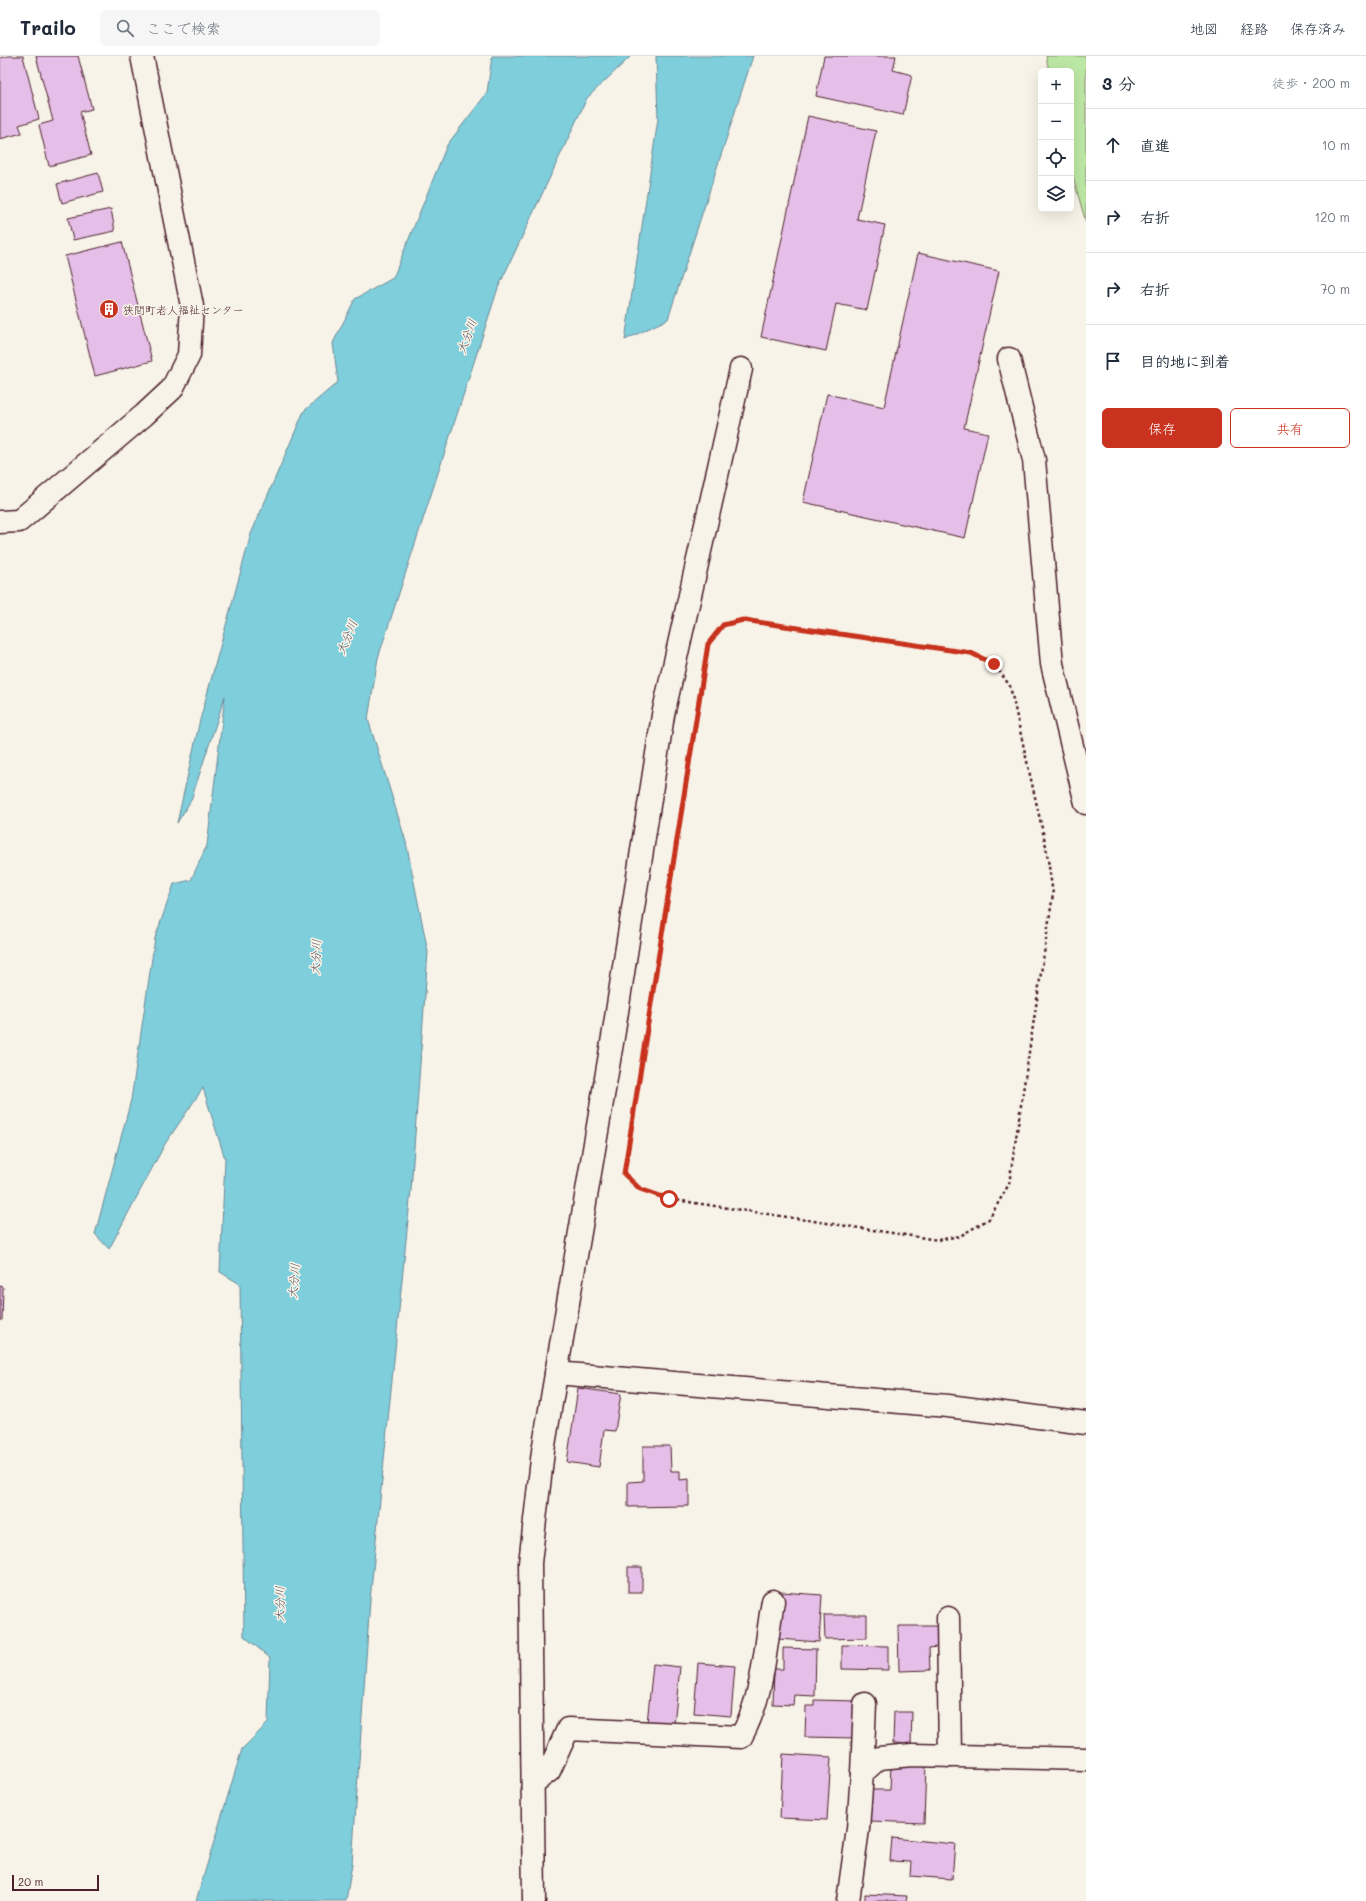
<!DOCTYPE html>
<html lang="ja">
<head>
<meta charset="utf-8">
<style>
	:root { --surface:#fff; --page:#f6f6f7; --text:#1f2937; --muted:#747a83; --line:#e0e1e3; --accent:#c8321e }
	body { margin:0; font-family:Mali,"Klee One",sans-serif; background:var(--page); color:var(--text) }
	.controls { position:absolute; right:12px; top:12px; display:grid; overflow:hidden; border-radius:6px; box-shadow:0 4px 16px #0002 }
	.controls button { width:36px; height:36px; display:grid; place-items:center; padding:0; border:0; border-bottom:1px solid var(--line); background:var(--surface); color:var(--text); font:20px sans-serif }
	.scale { position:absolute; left:12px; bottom:10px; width:87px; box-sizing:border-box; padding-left:4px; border:2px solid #4a1f2b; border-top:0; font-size:11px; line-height:14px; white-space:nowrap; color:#4a1f2b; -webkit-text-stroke:3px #f7f3e8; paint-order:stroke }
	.stop { position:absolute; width:12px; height:12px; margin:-9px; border:3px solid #c8321e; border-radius:50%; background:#fff }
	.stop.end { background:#c8321e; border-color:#fff; box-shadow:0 1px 4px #0008 }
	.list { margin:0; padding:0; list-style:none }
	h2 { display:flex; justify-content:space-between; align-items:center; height:52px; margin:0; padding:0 16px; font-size:17px }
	h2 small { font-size:13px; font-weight:400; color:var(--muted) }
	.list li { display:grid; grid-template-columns:26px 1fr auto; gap:12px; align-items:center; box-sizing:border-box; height:72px; padding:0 16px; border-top:1px solid var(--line) }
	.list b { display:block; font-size:15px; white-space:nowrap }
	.list em { font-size:13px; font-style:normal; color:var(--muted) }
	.actions { display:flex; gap:8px; padding:12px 16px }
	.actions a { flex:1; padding:9px 0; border:1px solid var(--accent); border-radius:6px; text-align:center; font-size:14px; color:var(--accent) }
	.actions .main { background:var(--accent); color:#fff }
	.icon { flex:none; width:22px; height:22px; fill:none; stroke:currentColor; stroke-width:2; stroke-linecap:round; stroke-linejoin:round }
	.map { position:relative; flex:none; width:1086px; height:1845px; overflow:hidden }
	header { display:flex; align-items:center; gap:24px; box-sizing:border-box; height:56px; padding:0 20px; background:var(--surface); border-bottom:1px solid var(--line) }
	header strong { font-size:19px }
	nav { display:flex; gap:22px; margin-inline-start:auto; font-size:14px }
	.search { width:280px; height:36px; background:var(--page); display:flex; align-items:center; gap:10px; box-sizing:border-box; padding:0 14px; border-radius:6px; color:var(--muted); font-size:15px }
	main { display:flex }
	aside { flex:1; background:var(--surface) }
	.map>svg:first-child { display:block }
	.green { fill:#bce8a5; stroke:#838468 }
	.water { fill:#7fcedc; stroke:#6a8895 }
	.building { fill:#e6bfe8; stroke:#4a1f2b }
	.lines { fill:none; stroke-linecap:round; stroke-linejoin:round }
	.minor-casing { stroke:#4a1f2b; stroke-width:25 }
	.path { stroke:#4a1f2b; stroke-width:2.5; stroke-dasharray:3 3; stroke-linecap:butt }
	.minor { stroke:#f7f3e8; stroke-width:22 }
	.route { stroke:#c8321e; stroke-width:5 }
	.labels { text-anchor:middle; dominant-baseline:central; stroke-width:3; stroke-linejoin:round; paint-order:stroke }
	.poi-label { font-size:11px; fill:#4a1f2b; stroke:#f7f3e8; text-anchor:start }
	.water-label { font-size:12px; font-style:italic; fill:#5a5460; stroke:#f7f3e8 }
</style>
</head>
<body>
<header>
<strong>Trailo</strong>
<div class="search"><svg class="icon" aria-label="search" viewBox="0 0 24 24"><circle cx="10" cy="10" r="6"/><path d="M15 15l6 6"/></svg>ここで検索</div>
<nav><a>地図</a><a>経路</a><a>保存済み</a></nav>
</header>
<main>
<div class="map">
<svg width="1086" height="1845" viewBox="0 0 1086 1845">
	<rect width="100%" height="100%" fill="#f7f3e8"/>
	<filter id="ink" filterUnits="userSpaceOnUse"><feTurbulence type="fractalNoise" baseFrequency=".025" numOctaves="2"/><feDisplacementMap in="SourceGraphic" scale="8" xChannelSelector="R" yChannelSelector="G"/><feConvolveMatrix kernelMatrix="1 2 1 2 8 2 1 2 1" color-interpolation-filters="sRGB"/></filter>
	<g filter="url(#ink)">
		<polygon class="green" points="1046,0 1086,0 1086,167 1071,114 1071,15 1049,15"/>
		<g class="water">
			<polygon points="492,0 631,0 587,42 498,232 378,602 368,663 406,786 428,896 411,1134 370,1544 352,1808 346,1845 196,1845 242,1693 268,1667 270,1602 244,1580 240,1228 220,1216 225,1103 203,1032 165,1088 109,1193 95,1178 131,1044 155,882 174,828 191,824 207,789 225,640 191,744 177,767 200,664 251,478 304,355 338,326 333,287 355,243 393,222 447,89 487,37"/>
			<polygon points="656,0 753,0 668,263 625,284 658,63"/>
		</g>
		<g class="building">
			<polygon points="8,0 23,0 39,63 19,69 22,77 0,83 0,2"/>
			<polygon points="36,0 78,0 92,53 80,56 91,99 49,110 39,69 53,65"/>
			<polygon points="824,0 896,0 893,14 912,19 903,59 816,40"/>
			<polygon points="808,60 876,75 857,163 885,169 867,254 836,248 826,295 761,281"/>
			<polygon points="98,117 103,136 62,147 57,128"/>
			<polygon points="111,153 115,175 73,184 68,162"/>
			<polygon points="122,186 152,305 95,320 65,200"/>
			<polygon points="918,197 999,215 964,372 988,377 965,482 803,446 827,338 884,351"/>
			<polygon points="0,1230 3,1231 2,1264 0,1264"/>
			<polygon points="578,1332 621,1338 615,1375 604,1374 599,1411 567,1406"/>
			<polygon points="643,1390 670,1390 671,1415 680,1415 680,1424 689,1423 689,1450 628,1451 628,1426 643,1425"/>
			<rect x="628" y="1511" width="14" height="25"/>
			<polygon points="781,1536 822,1539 819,1586 778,1583"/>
			<polygon points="824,1559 867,1559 867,1582 825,1583"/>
			<polygon points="898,1570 937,1570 937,1591 929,1592 930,1614 899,1615"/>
			<polygon points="842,1589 888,1590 888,1614 842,1613"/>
			<polygon points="783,1592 816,1593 815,1640 794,1639 793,1649 773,1648 774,1613 783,1613"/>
			<polygon points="698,1607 735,1610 731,1660 694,1657"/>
			<polygon points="653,1608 680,1611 674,1669 647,1667"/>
			<polygon points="814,1644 858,1645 857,1682 805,1681 806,1650 814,1650"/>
			<polygon points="894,1656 912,1656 911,1688 893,1687"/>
			<polygon points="783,1698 831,1701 827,1764 780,1762"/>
			<polygon points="891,1707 926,1708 924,1767 869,1765 869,1734 890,1734"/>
			<polygon points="892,1782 955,1788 952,1823 910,1820 911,1806 890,1805"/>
			<polygon points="865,1838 907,1840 906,1845 865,1845"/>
		</g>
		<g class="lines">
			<g class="minor-casing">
				<g id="minor">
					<polyline points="1009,303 1034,404 1052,608 1086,747"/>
					<polyline points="0,466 19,465 144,359 172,333 189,299 192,250 142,0"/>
					<polyline points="556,1317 948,1350 1086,1367"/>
					<polyline points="948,1562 950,1700"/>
					<polyline points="862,1717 865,1648"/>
					<path d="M533 1727 549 1715 568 1673 741 1681C764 1640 765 1590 773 1545"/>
					<polyline points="534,1845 530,1507 543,1395 614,975 663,659 741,313"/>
					<polyline points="848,1845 858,1773 862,1717 879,1702 912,1699 1086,1703"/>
				</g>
			</g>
			<polygon class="path" points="743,564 971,597 994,608 1010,630 1046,790 1053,838 1009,1128 989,1163 960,1180 938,1184 669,1143 640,1133 624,1118 708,588 723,569"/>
			<use href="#minor" class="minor"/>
		</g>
	</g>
	<g class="lines" filter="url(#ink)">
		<polyline class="route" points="669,1143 640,1133 624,1118 708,588 723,569 743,564 971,597 994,608"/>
	</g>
	<defs>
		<g id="building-disc" transform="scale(1)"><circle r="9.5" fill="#c8321e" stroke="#f7f3e8"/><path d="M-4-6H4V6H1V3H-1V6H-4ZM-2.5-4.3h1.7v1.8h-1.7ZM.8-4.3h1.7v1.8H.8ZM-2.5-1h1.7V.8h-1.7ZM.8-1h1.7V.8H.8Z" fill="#fff"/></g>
	</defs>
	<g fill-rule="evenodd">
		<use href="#building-disc" x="109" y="253"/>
	</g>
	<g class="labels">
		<g class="poi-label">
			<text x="123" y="253">狭間町老人福祉センター</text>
		</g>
		<g class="water-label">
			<text transform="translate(466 280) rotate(-70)">大分川</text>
			<text transform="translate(346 581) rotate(-68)">大分川</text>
			<text transform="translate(315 901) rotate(-87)">大分川</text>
			<text transform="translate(293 1225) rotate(-85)">大分川</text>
			<text transform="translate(279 1548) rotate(-89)">大分川</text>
		</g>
	</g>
</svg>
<div class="controls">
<button>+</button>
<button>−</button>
<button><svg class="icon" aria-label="locate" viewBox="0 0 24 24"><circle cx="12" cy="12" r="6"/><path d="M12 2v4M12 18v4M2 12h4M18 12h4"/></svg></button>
<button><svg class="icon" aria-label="layers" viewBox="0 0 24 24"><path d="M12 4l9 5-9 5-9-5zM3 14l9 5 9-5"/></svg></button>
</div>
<div class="scale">20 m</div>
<div class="stop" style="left:669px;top:1143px"></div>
<div class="stop end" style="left:994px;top:608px"></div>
</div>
<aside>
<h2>3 分<small>徒歩 · 200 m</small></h2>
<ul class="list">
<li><svg class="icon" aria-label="ahead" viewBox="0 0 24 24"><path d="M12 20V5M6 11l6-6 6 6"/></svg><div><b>直進</b></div><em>10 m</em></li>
<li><svg class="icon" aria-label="right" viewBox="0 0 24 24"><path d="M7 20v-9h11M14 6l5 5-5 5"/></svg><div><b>右折</b></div><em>120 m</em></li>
<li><svg class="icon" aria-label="right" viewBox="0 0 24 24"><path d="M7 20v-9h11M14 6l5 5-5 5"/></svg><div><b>右折</b></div><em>70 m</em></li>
<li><svg class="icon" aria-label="arrive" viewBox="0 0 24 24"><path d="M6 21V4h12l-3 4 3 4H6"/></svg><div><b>目的地に到着</b></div></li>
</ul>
<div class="actions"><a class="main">保存</a><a>共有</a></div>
</aside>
</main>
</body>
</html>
